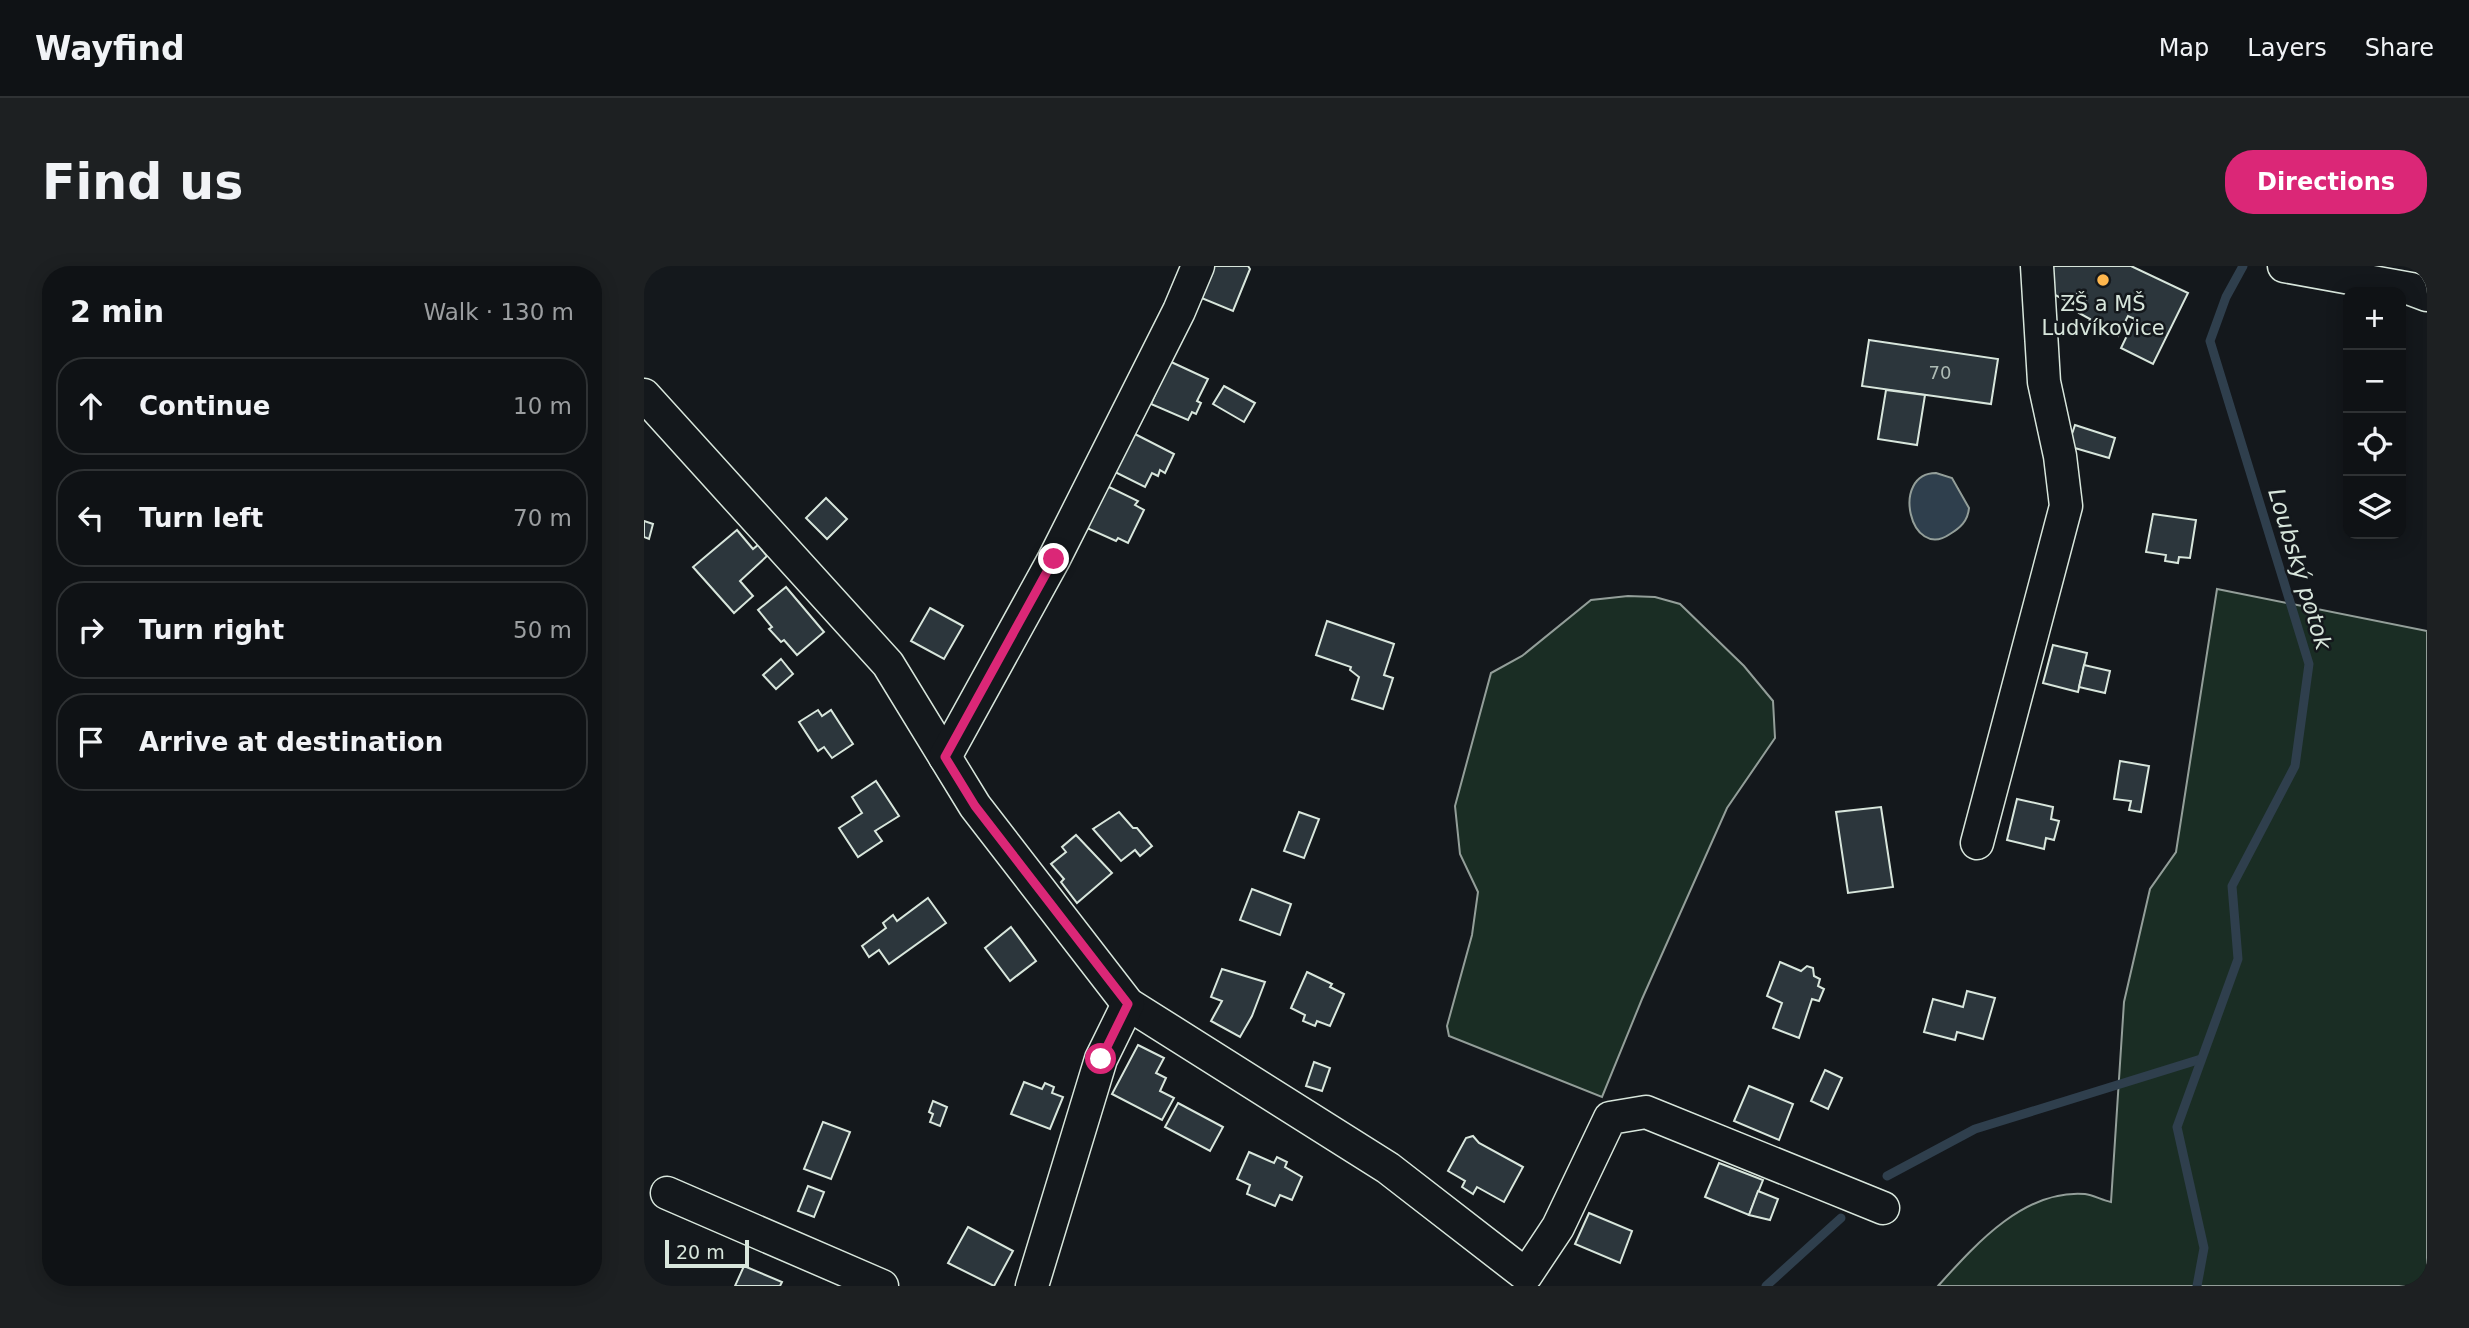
<!DOCTYPE html>
<html lang="en">
<head>
<meta charset="utf-8">
<style>
	:root { --surface:#0f1215; --page:#1d2022; --text:#f1f3f6; --muted:#9b9ea0; --line:#2f3234; --accent:#db2777 }
	body { margin:0; font-family:"DejaVu Sans",sans-serif; background:var(--page); color:var(--text) }
	.controls { position:absolute; right:21px; top:21px; display:grid; overflow:hidden; border-radius:14px; box-shadow:0 4px 18px #0003 }
	.controls button { width:63px; height:63px; display:grid; place-items:center; padding:0; border:0; border-bottom:2px solid var(--line); background:var(--surface); color:var(--text); font:35px sans-serif }
	.scale { position:absolute; left:21px; bottom:18px; width:84px; box-sizing:border-box; padding-left:7px; border:4px solid #d8e6dc; border-top:0; font-size:19px; line-height:24px; white-space:nowrap; color:#d8e6dc; -webkit-text-stroke:5px #14181c; paint-order:stroke }
	.stop { position:absolute; width:21px; height:21px; margin:-16px; border:5px solid #db2777; border-radius:50%; background:#fff }
	.stop.end { background:#db2777; border-color:#fff; box-shadow:0 2px 7px #0008 }
	.list { margin:0; padding:0; list-style:none }
	h2 { display:flex; justify-content:space-between; align-items:center; height:91px; margin:0; padding:0 28px; font-size:30px }
	h2 small { font-size:23px; font-weight:400; color:var(--muted) }
	.list li { display:grid; grid-template-columns:46px 1fr auto; gap:21px; align-items:center; box-sizing:border-box; height:98px; margin:0 14px 14px; padding:0 14px; border:2px solid var(--line); border-radius:28px }
	.list b { display:block; font-size:26px; white-space:nowrap }
	.list em { font-size:23px; font-style:normal; color:var(--muted) }
	.icon { flex:none; width:38px; height:38px; fill:none; stroke:currentColor; stroke-width:2; stroke-linecap:round; stroke-linejoin:round }
	.map { position:relative; flex:none; width:1783px; height:1020px; overflow:hidden; border-radius:28px }
	header { display:flex; align-items:center; gap:42px; box-sizing:border-box; height:98px; padding:0 35px; background:var(--surface); border-bottom:2px solid var(--line) }
	header strong { font-size:33px }
	nav { display:flex; gap:38px; margin-inline-start:auto; font-size:24px }
	.intro { display:flex; align-items:center; justify-content:space-between; box-sizing:border-box; height:168px; padding:0 42px }
	h1 { margin:0; font-size:49px }
	.button { padding:18px 32px; border-radius:28px; background:var(--accent); color:#fff; font-size:24px; font-weight:700 }
	main { display:flex; gap:42px; padding:0 42px }
	aside { flex:1; background:var(--surface); border-radius:28px; box-shadow:0 4px 18px #0003 }
	.map>svg:first-child { display:block }
	.green { fill:#1a2d24; stroke:#939e99; stroke-width:2 }
	.water { fill:#2f3f4d; stroke:#939e99; stroke-width:2 }
	.lines { fill:none; stroke-linecap:round; stroke-linejoin:round }
	.stream { stroke:#2f3f4d; stroke-width:9 }
	.building { fill:#2c363c; stroke:#d8e6dc; stroke-width:2 }
	.minor-casing { stroke:#d8e6dc; stroke-width:35 }
	.minor { stroke:#14181c; stroke-width:32 }
	.route { stroke:#db2777; stroke-width:9 }
	.poi-dot { fill:#ffb74d; stroke:#14181c; stroke-width:2.5 }
	.labels { text-anchor:middle; dominant-baseline:central; stroke-width:5; stroke-linejoin:round; paint-order:stroke }
	.number-label { font-size:18px; fill:#adbab4 }
	.poi-label { font-size:21px; fill:#d8e6dc; stroke:#14181c }
	.water-label { font-size:23px; font-style:italic; fill:#d8e6dc; stroke:#14181c }
</style>
</head>
<body>
<header>
<strong>Wayfind</strong>
<nav><a>Map</a><a>Layers</a><a>Share</a></nav>
</header>
<div class="intro"><h1>Find us</h1><a class="button">Directions</a></div>
<main>
<aside>
<h2>2 min<small>Walk · 130 m</small></h2>
<ul class="list">
<li><svg class="icon" aria-label="ahead" viewBox="0 0 24 24"><path d="M12 20V5M6 11l6-6 6 6"/></svg><div><b>Continue</b></div><em>10 m</em></li>
<li><svg class="icon" aria-label="left" viewBox="0 0 24 24"><path d="M17 20v-9H6M10 6l-5 5 5 5"/></svg><div><b>Turn left</b></div><em>70 m</em></li>
<li><svg class="icon" aria-label="right" viewBox="0 0 24 24"><path d="M7 20v-9h11M14 6l5 5-5 5"/></svg><div><b>Turn right</b></div><em>50 m</em></li>
<li><svg class="icon" aria-label="arrive" viewBox="0 0 24 24"><path d="M6 21V4h12l-3 4 3 4H6"/></svg><div><b>Arrive at destination</b></div></li>
</ul>
</aside>
<div class="map">
<svg width="1783" height="1020" viewBox="0 0 1783 1020">
	<rect width="100%" height="100%" fill="#14181c"/>
	<g class="green">
		<path d="M1573 323 1783 365V1020H1294C1331 979 1380 923 1441 928 1449 929 1458 934 1467 936L1480 736 1506 623 1532 586Z"/>
		<polygon points="984,330 1011,331 1036,338 1100,400 1129,435 1131,472 1083,542 998,733 958,831 805,770 803,760 828,669 834,626 816,588 811,540 847,407 878,390 947,334"/>
	</g>
	<path class="water" d="M1292 207 1308 212 1325 242C1324 255 1316 262 1306 268 1266 296 1246 207 1292 207Z"/>
	<g class="lines">
		<g class="stream">
			<polyline points="1243,910 1331,863 1557,793"/>
			<polyline points="1122,1020 1197,952"/>
			<polyline points="1553,1020 1560,982 1533,861 1594,693 1588,620 1651,500 1665,398 1566,75 1582,31 1599,0"/>
		</g>
	</g>
	<g class="building">
		<polygon points="568,0 604,0 606,3 589,45 555,31"/>
		<polygon points="1408,0 1487,0 1544,27 1509,98 1477,82 1491,53 1484,50 1474,70 1445,56 1446,53 1435,47 1443,31 1434,26 1429,38 1397,22"/>
		<polygon points="1225,74 1354,93 1347,138 1218,120"/>
		<polygon points="525,95 564,113 553,135 557,137 552,148 548,146 544,154 507,138"/>
		<polygon points="580,120 611,137 600,156 569,138"/>
		<polygon points="1242,124 1281,129 1273,179 1234,173"/>
		<polygon points="1431,159 1471,172 1465,192 1424,180"/>
		<polygon points="489,167 530,188 521,207 516,204 514,210 508,207 501,221 469,205"/>
		<polygon points="463,220 494,235 491,239 500,244 484,277 474,272 472,275 443,262"/>
		<polygon points="182,232 203,253 183,273 162,252"/>
		<polygon points="1509,248 1552,254 1546,292 1535,291 1534,297 1521,295 1522,289 1502,286"/>
		<polygon points="0,255 9,258 5,273 0,271"/>
		<polygon points="93,264 109,283 114,279 123,290 96,315 109,330 90,347 49,301"/>
		<polygon points="142,321 180,366 153,389 140,374 137,376 125,363 128,361 114,344"/>
		<polygon points="286,342 319,360 300,393 267,375"/>
		<polygon points="683,355 750,378 740,409 749,412 739,443 708,433 715,411 706,404 707,401 672,389"/>
		<polygon points="1409,379 1443,387 1434,426 1399,417"/>
		<polygon points="137,393 149,408 132,423 119,409"/>
		<polygon points="1440,399 1466,405 1461,427 1435,421"/>
		<polygon points="174,444 178,450 187,444 209,478 188,492 180,481 174,485 155,456"/>
		<polygon points="1476,495 1505,500 1497,546 1485,544 1487,535 1470,533"/>
		<polygon points="232,515 255,550 231,565 238,575 214,591 195,562 218,547 208,531"/>
		<polygon points="1373,533 1409,541 1407,553 1415,555 1410,574 1402,572 1400,583 1363,574"/>
		<polygon points="1237,541 1249,621 1204,627 1192,546"/>
		<polygon points="475,546 489,562 493,562 508,580 496,590 491,584 477,595 449,563"/>
		<polygon points="655,546 675,553 660,592 640,585"/>
		<polygon points="432,569 468,607 433,637 417,616 420,613 407,598 422,586 418,581"/>
		<polygon points="608,623 647,638 636,669 596,654"/>
		<polygon points="284,632 302,657 245,698 235,684 225,691 218,680 242,662 239,657 249,649 253,655"/>
		<polygon points="367,661 392,695 366,715 341,682"/>
		<polygon points="1136,696 1157,705 1163,700 1169,702 1170,710 1176,713 1174,720 1180,723 1175,735 1168,733 1155,772 1129,762 1138,737 1123,730"/>
		<polygon points="578,703 621,716 608,750 596,771 567,755 578,735 567,731"/>
		<polygon points="663,706 688,718 686,721 700,728 686,760 673,755 671,760 659,755 661,749 647,742"/>
		<polygon points="1323,725 1351,732 1339,773 1313,766 1311,774 1280,766 1289,733 1319,741"/>
		<polygon points="494,779 520,792 512,807 522,812 516,825 530,832 518,854 468,828"/>
		<polygon points="670,796 686,802 678,825 662,820"/>
		<polygon points="1181,804 1198,812 1184,843 1167,835"/>
		<polygon points="380,816 398,823 401,817 410,821 408,827 419,831 406,863 367,848"/>
		<polygon points="1105,820 1149,838 1135,874 1090,855"/>
		<polygon points="289,835 303,841 296,860 286,856 289,848 285,846"/>
		<polygon points="534,837 579,861 566,885 521,861"/>
		<polygon points="179,856 206,866 187,913 160,903"/>
		<polygon points="829,870 835,877 879,901 860,936 833,921 829,928 818,921 821,915 804,905 822,872"/>
		<polygon points="605,886 630,897 633,891 643,896 641,901 658,911 648,934 636,929 631,940 603,928 606,919 593,913"/>
		<polygon points="1075,897 1119,914 1105,949 1061,931"/>
		<polygon points="164,920 180,926 170,951 154,945"/>
		<polygon points="1114,925 1134,933 1126,954 1105,949"/>
		<polygon points="945,947 988,965 976,997 931,978"/>
		<polygon points="324,961 369,985 350,1020 304,997"/>
		<polygon points="100,1000 138,1016 136,1020 91,1020"/>
	</g>
	<g class="lines">
		<g class="minor-casing">
			<g id="minor">
				<polyline points="1640,0 1767,23 1783,29"/>
				<polyline points="0,129 244,398 331,540 484,738 744,902 882,1009 914,961 966,852 1002,846 1239,942"/>
				<polyline points="301,491 410,293 535,45 554,0"/>
				<polyline points="1333,577 1422,240 1416,190 1400,116 1393,0"/>
				<polyline points="23,927 238,1020"/>
				<polyline points="388,1020 457,793 484,738"/>
			</g>
		</g>
		<use href="#minor" class="minor"/>
	</g>
	<g class="lines">
		<polyline class="route" points="410,293 301,491 331,540 484,738 457,793"/>
	</g>
	<circle class="poi-dot" cx="1459" cy="14" r="7"/>
	<g class="labels">
		<g class="number-label">
			<text x="1296" y="106">70</text>
		</g>
		<g class="poi-label">
			<text x="1459" y="38">ZŠ a MŠ<tspan x="1459" dy="24">Ludvíkovice</tspan></text>
		</g>
		<g class="water-label">
			<text transform="translate(1656 303) rotate(73)">Loubský potok</text>
		</g>
	</g>
</svg>
<div class="controls">
<button>+</button>
<button>−</button>
<button><svg class="icon" aria-label="locate" viewBox="0 0 24 24"><circle cx="12" cy="12" r="6"/><path d="M12 2v4M12 18v4M2 12h4M18 12h4"/></svg></button>
<button><svg class="icon" aria-label="layers" viewBox="0 0 24 24"><path d="M12 4l9 5-9 5-9-5zM3 14l9 5 9-5"/></svg></button>
</div>
<div class="scale">20 m</div>
<div class="stop" style="left:457px;top:793px"></div>
<div class="stop end" style="left:410px;top:293px"></div>
</div>
</main>
</body>
</html>
